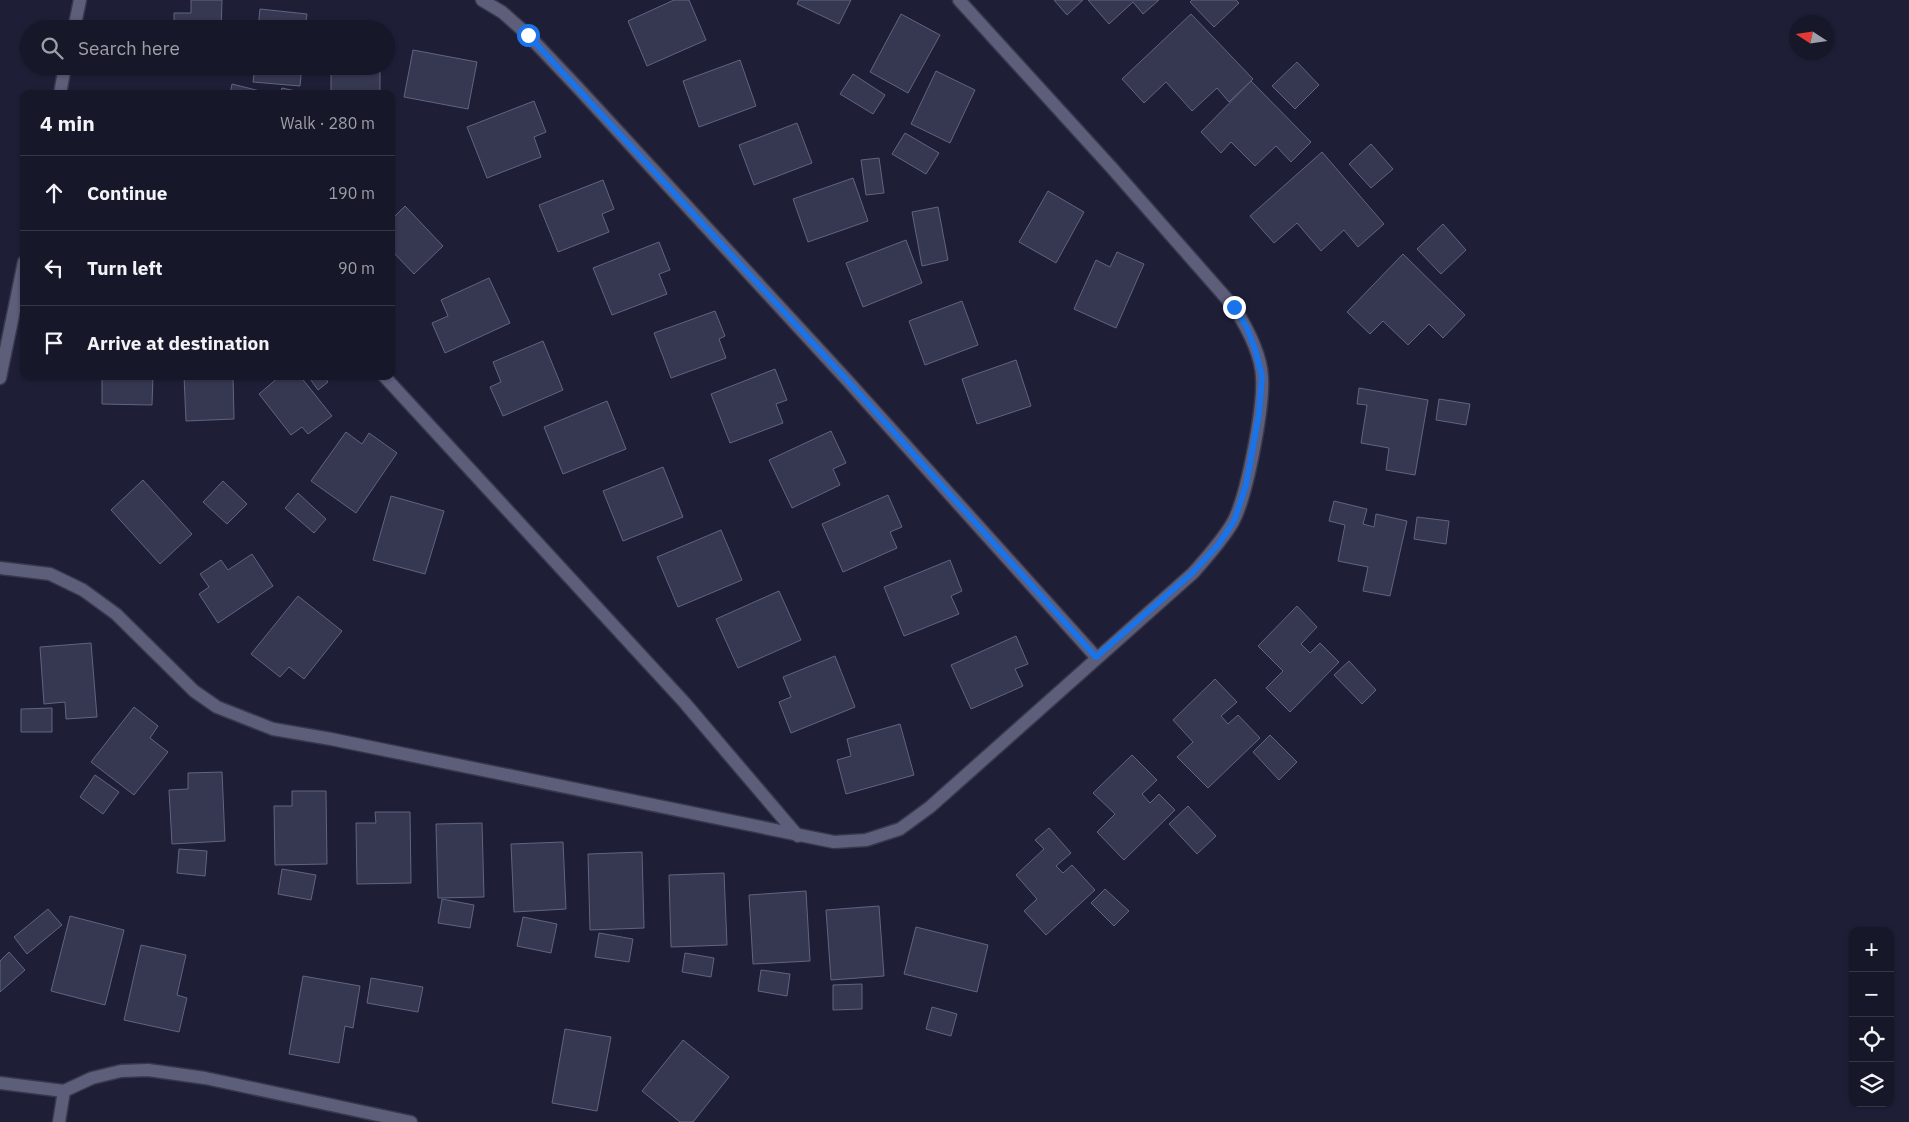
<!DOCTYPE html>
<html lang="en">
<head>
<meta charset="utf-8">
<style>
	:root { --surface:#161729; --page:#1f2031; --text:#f1f3f6; --muted:#9e9fa8; --line:#353646 }
	body { margin:0; font-family:"IBM Plex Sans",sans-serif; background:var(--page); color:var(--text) }
	.controls { position:absolute; right:15px; bottom:15px; display:grid; overflow:hidden; border-radius:10px; box-shadow:0 1px 4px #0004 }
	.controls button { width:45px; height:45px; display:grid; place-items:center; padding:0; border:0; border-bottom:1px solid var(--line); background:var(--surface); color:var(--text); font:25px sans-serif }
	.compass { position:absolute; left:1789px; top:15px; width:45px; height:45px; border-radius:50%; background:var(--surface); box-shadow:0 1px 4px #0004; rotate:282deg }
	.stop { position:absolute; width:15px; height:15px; margin:-11px; border:4px solid #1a73e8; border-radius:50%; background:#fff }
	.stop.end { background:#1a73e8; border-color:#fff; box-shadow:0 1px 5px #0008 }
	.list { margin:0; padding:0; list-style:none }
	h2 { display:flex; justify-content:space-between; align-items:center; height:65px; margin:0; padding:0 20px; font-size:21px }
	h2 small { font-size:16px; font-weight:400; color:var(--muted) }
	.list li { display:grid; grid-template-columns:32px 1fr auto; gap:15px; align-items:center; box-sizing:border-box; height:75px; padding:0 20px; border-top:1px solid var(--line) }
	.list b { display:block; font-size:19px; white-space:nowrap }
	.list em { font-size:16px; font-style:normal; color:var(--muted) }
	.icon { flex:none; width:28px; height:28px; fill:none; stroke:currentColor; stroke-width:2; stroke-linecap:round; stroke-linejoin:round }
	.map { position:relative; flex:none; width:1909px; height:1122px; overflow:hidden }
	.search { position:absolute; background:var(--surface); box-shadow:0 1px 4px #0004; left:20px; top:20px; width:375px; height:55px; display:flex; align-items:center; gap:12px; box-sizing:border-box; padding:0 18px; border-radius:28px; color:var(--muted); font-size:19px }
	.panel { position:absolute; background:var(--surface); box-shadow:0 1px 4px #0004; left:20px; top:90px; width:375px; height:290px; border-radius:10px }
	.map>svg:first-child { display:block }
	.building { fill:#363851; stroke:#616480 }
	.lines { fill:none; stroke-linecap:round; stroke-linejoin:round }
	.minor-casing { stroke:#38384c; stroke-width:15 }
	.minor { stroke:#5c5e7a; stroke-width:12 }
	.route { stroke:#1a73e8; stroke-width:6 }
</style>
</head>
<body>
<div class="map">
<svg width="1909" height="1122" viewBox="0 0 1909 1122">
	<rect width="100%" height="100%" fill="#1e1f37"/>
	<g class="building">
		<polygon points="191,0 222,0 221,29 174,29 174,13 191,13"/>
		<polygon points="674,0 689,0 706,40 647,66 628,21"/>
		<polygon points="799,0 851,0 839,24 797,4"/>
		<polygon points="1054,0 1083,0 1067,15"/>
		<polygon points="1088,0 1159,0 1143,14 1133,2 1109,24"/>
		<polygon points="1192,0 1236,0 1239,3 1214,27 1190,2"/>
		<polygon points="260,9 307,14 305,29 258,29"/>
		<polygon points="901,14 940,35 908,93 870,72"/>
		<polygon points="1191,14 1253,79 1229,102 1217,88 1192,111 1166,82 1144,103 1122,79"/>
		<polygon points="413,50 477,62 468,109 404,97"/>
		<polygon points="740,60 756,106 699,127 683,81"/>
		<polygon points="1297,62 1319,85 1295,109 1272,86"/>
		<polygon points="255,66 302,66 300,86 253,82"/>
		<rect x="331" y="66" width="49" height="28"/>
		<polygon points="936,71 975,90 950,143 911,124"/>
		<polygon points="853,74 885,95 873,114 840,94"/>
		<polygon points="1251,81 1311,142 1291,162 1276,146 1255,166 1231,142 1221,153 1201,132"/>
		<polygon points="232,84 272,94 230,94"/>
		<polygon points="282,88 305,93 304,94 280,94"/>
		<polygon points="534,101 546,132 534,137 541,157 487,178 467,127"/>
		<polygon points="797,123 812,163 754,185 739,145"/>
		<polygon points="905,133 939,153 926,174 892,154"/>
		<polygon points="1371,144 1393,169 1371,188 1349,164"/>
		<polygon points="1322,152 1384,224 1358,247 1344,230 1321,251 1297,223 1274,243 1250,216"/>
		<polygon points="879,158 884,193 866,195 861,160"/>
		<polygon points="853,178 868,221 808,242 793,199"/>
		<polygon points="603,180 614,209 602,214 609,232 558,252 539,205"/>
		<polygon points="1048,191 1084,212 1056,263 1019,242"/>
		<polygon points="405,206 443,246 414,274 391,250 391,220"/>
		<polygon points="938,207 948,260 922,266 912,212"/>
		<polygon points="1443,224 1466,250 1441,274 1417,249"/>
		<polygon points="906,240 922,283 863,307 846,263"/>
		<polygon points="659,242 670,270 659,274 667,294 612,315 593,268"/>
		<polygon points="1117,252 1144,264 1116,328 1074,309 1096,260 1110,267"/>
		<polygon points="1403,254 1465,315 1443,338 1429,324 1408,345 1383,321 1370,334 1347,312"/>
		<polygon points="489,278 510,323 445,353 432,323 448,316 441,300"/>
		<polygon points="962,301 978,345 925,365 909,321"/>
		<polygon points="715,311 725,336 719,339 726,358 671,378 654,333"/>
		<polygon points="543,341 563,390 503,416 490,387 501,382 493,362"/>
		<polygon points="1016,360 1031,406 977,424 962,379"/>
		<polygon points="775,369 787,400 776,404 783,423 730,443 711,394"/>
		<polygon points="102,376 153,376 152,405 102,404"/>
		<polygon points="184,376 233,376 234,419 186,421"/>
		<polygon points="280,376 300,376 332,416 308,434 302,427 291,435 259,394"/>
		<polygon points="308,376 324,376 328,382 318,390"/>
		<polygon points="1359,388 1428,400 1415,475 1386,470 1389,448 1361,443 1367,405 1357,404"/>
		<polygon points="1439,399 1470,404 1466,425 1436,420"/>
		<polygon points="607,401 626,449 563,474 544,427"/>
		<polygon points="831,431 846,463 833,469 840,485 792,508 769,460"/>
		<polygon points="346,432 362,444 369,433 397,453 356,513 311,481"/>
		<polygon points="663,467 683,517 623,541 603,491"/>
		<polygon points="143,480 192,534 160,564 111,510"/>
		<polygon points="223,481 247,504 227,524 203,502"/>
		<polygon points="298,493 326,519 314,533 285,508"/>
		<polygon points="888,495 902,527 890,532 897,548 843,572 822,524"/>
		<polygon points="391,496 444,511 425,574 373,560"/>
		<polygon points="1334,501 1367,509 1363,524 1374,527 1376,514 1407,521 1390,596 1363,591 1368,567 1338,561 1345,525 1329,521"/>
		<polygon points="1417,517 1449,521 1446,544 1414,539"/>
		<polygon points="721,530 742,580 678,607 657,557"/>
		<polygon points="252,554 273,586 218,623 199,594 209,587 200,574 221,560 228,570"/>
		<polygon points="950,560 962,591 951,596 959,614 904,636 884,587"/>
		<polygon points="779,591 801,640 738,668 716,619"/>
		<polygon points="298,596 342,631 304,679 289,667 280,677 251,654"/>
		<polygon points="1297,606 1317,627 1301,644 1310,653 1320,643 1339,662 1290,712 1266,688 1283,671 1258,646"/>
		<polygon points="1016,636 1028,664 1015,669 1023,686 971,709 951,665"/>
		<polygon points="91,643 97,717 66,719 65,702 44,704 40,647"/>
		<polygon points="835,656 855,707 791,733 779,702 791,697 783,677"/>
		<polygon points="1349,661 1376,690 1362,704 1334,675"/>
		<polygon points="1215,679 1237,702 1221,716 1228,724 1238,715 1260,738 1208,788 1177,757 1193,742 1173,720"/>
		<polygon points="134,707 158,726 150,738 168,752 134,795 91,762"/>
		<polygon points="52,708 52,732 21,732 21,709"/>
		<polygon points="900,724 914,775 846,794 837,760 851,756 847,739"/>
		<polygon points="1270,735 1297,762 1279,780 1253,752"/>
		<polygon points="1132,755 1157,780 1142,794 1150,803 1159,794 1175,810 1124,860 1097,832 1115,814 1093,793"/>
		<polygon points="222,772 225,841 172,844 169,790 188,789 188,773"/>
		<polygon points="95,775 119,792 103,814 80,797"/>
		<polygon points="292,791 326,791 327,864 275,865 274,806 292,806"/>
		<polygon points="1188,806 1216,836 1197,854 1169,824"/>
		<polygon points="375,812 410,812 411,883 357,884 356,823 376,823"/>
		<polygon points="482,823 484,897 438,898 436,824"/>
		<polygon points="1049,828 1071,853 1056,866 1063,873 1072,865 1095,890 1046,935 1024,911 1037,899 1016,875 1044,849 1035,840"/>
		<polygon points="563,842 566,909 514,912 511,844"/>
		<polygon points="179,849 207,851 205,876 177,873"/>
		<polygon points="642,852 644,928 590,930 588,854"/>
		<polygon points="282,869 316,875 311,900 278,894"/>
		<polygon points="724,873 727,945 671,947 669,875"/>
		<polygon points="1105,889 1129,911 1114,926 1091,903"/>
		<polygon points="806,891 810,961 753,964 749,895"/>
		<polygon points="442,899 474,905 470,928 438,923"/>
		<polygon points="879,906 884,976 831,980 826,910"/>
		<polygon points="48,909 62,925 27,954 14,937"/>
		<polygon points="70,916 124,930 105,1005 51,991"/>
		<polygon points="523,917 557,924 551,953 517,946"/>
		<polygon points="916,927 988,945 977,992 904,974"/>
		<polygon points="599,933 633,939 629,962 595,957"/>
		<polygon points="141,945 186,955 177,995 187,998 179,1032 124,1020"/>
		<polygon points="9,952 25,970 0,992 0,961"/>
		<polygon points="685,953 714,958 711,977 682,972"/>
		<polygon points="761,970 790,974 787,996 758,991"/>
		<polygon points="303,976 360,986 353,1028 345,1026 339,1063 289,1054"/>
		<polygon points="371,978 423,987 418,1012 367,1003"/>
		<polygon points="862,984 862,1009 833,1010 833,985"/>
		<polygon points="932,1007 957,1014 951,1036 926,1029"/>
		<polygon points="565,1029 611,1037 597,1111 552,1103"/>
		<polygon points="683,1040 729,1077 693,1122 680,1122 642,1091"/>
	</g>
	<g class="lines">
		<g class="minor-casing">
			<g id="minor">
				<polyline points="482,0 502,12 528,35 579,89 846,379 1096,657"/>
				<polyline points="74,29 80,0"/>
				<polyline points="60,94 65,66"/>
				<polyline points="384,376 684,702 798,836"/>
				<polyline points="0,378 24,262"/>
				<path d="M0 568 50 574 83 590 116 614 194 691 217 707 273 729 331 739 834 842 866 840 900 829 930 807 1193 573C1207 557 1222 541 1233 522 1247 496 1264 407 1262 377 1261 354 1246 326 1234 307L1111 167 959 0"/>
				<polyline points="0,1083 64,1091"/>
				<polyline points="59,1122 64,1091 92,1078 121,1071 148,1070 205,1078 411,1122"/>
			</g>
		</g>
		<use href="#minor" class="minor"/>
	</g>
	<g class="lines">
		<polyline class="route" points="528,35 846,379 1096,657 1192,573 1218,545 1234,521 1246,485 1259,414 1262,376 1255,349 1246,326 1234,307"/>
	</g>
</svg>
<div class="controls">
<button>+</button>
<button>−</button>
<button><svg class="icon" aria-label="locate" viewBox="0 0 24 24"><circle cx="12" cy="12" r="6"/><path d="M12 2v4M12 18v4M2 12h4M18 12h4"/></svg></button>
<button><svg class="icon" aria-label="layers" viewBox="0 0 24 24"><path d="M12 4l9 5-9 5-9-5zM3 14l9 5 9-5"/></svg></button>
</div>
<svg class="compass" viewBox="-18 -18 36 36"><path d="M0-13l5 13h-10z" fill="#e53935"/><path d="M0 13l5-13h-10z" fill="#9e9fa8"/></svg>
<div class="stop" style="left:528px;top:35px"></div>
<div class="stop end" style="left:1234px;top:307px"></div>
<div class="search"><svg class="icon" aria-label="search" viewBox="0 0 24 24"><circle cx="10" cy="10" r="6"/><path d="M15 15l6 6"/></svg>Search here</div>
<section class="panel">
<h2>4 min<small>Walk · 280 m</small></h2>
<ul class="list">
<li><svg class="icon" aria-label="ahead" viewBox="0 0 24 24"><path d="M12 20V5M6 11l6-6 6 6"/></svg><div><b>Continue</b></div><em>190 m</em></li>
<li><svg class="icon" aria-label="left" viewBox="0 0 24 24"><path d="M17 20v-9H6M10 6l-5 5 5 5"/></svg><div><b>Turn left</b></div><em>90 m</em></li>
<li><svg class="icon" aria-label="arrive" viewBox="0 0 24 24"><path d="M6 21V4h12l-3 4 3 4H6"/></svg><div><b>Arrive at destination</b></div></li>
</ul>
</section>
</div>
</body>
</html>
